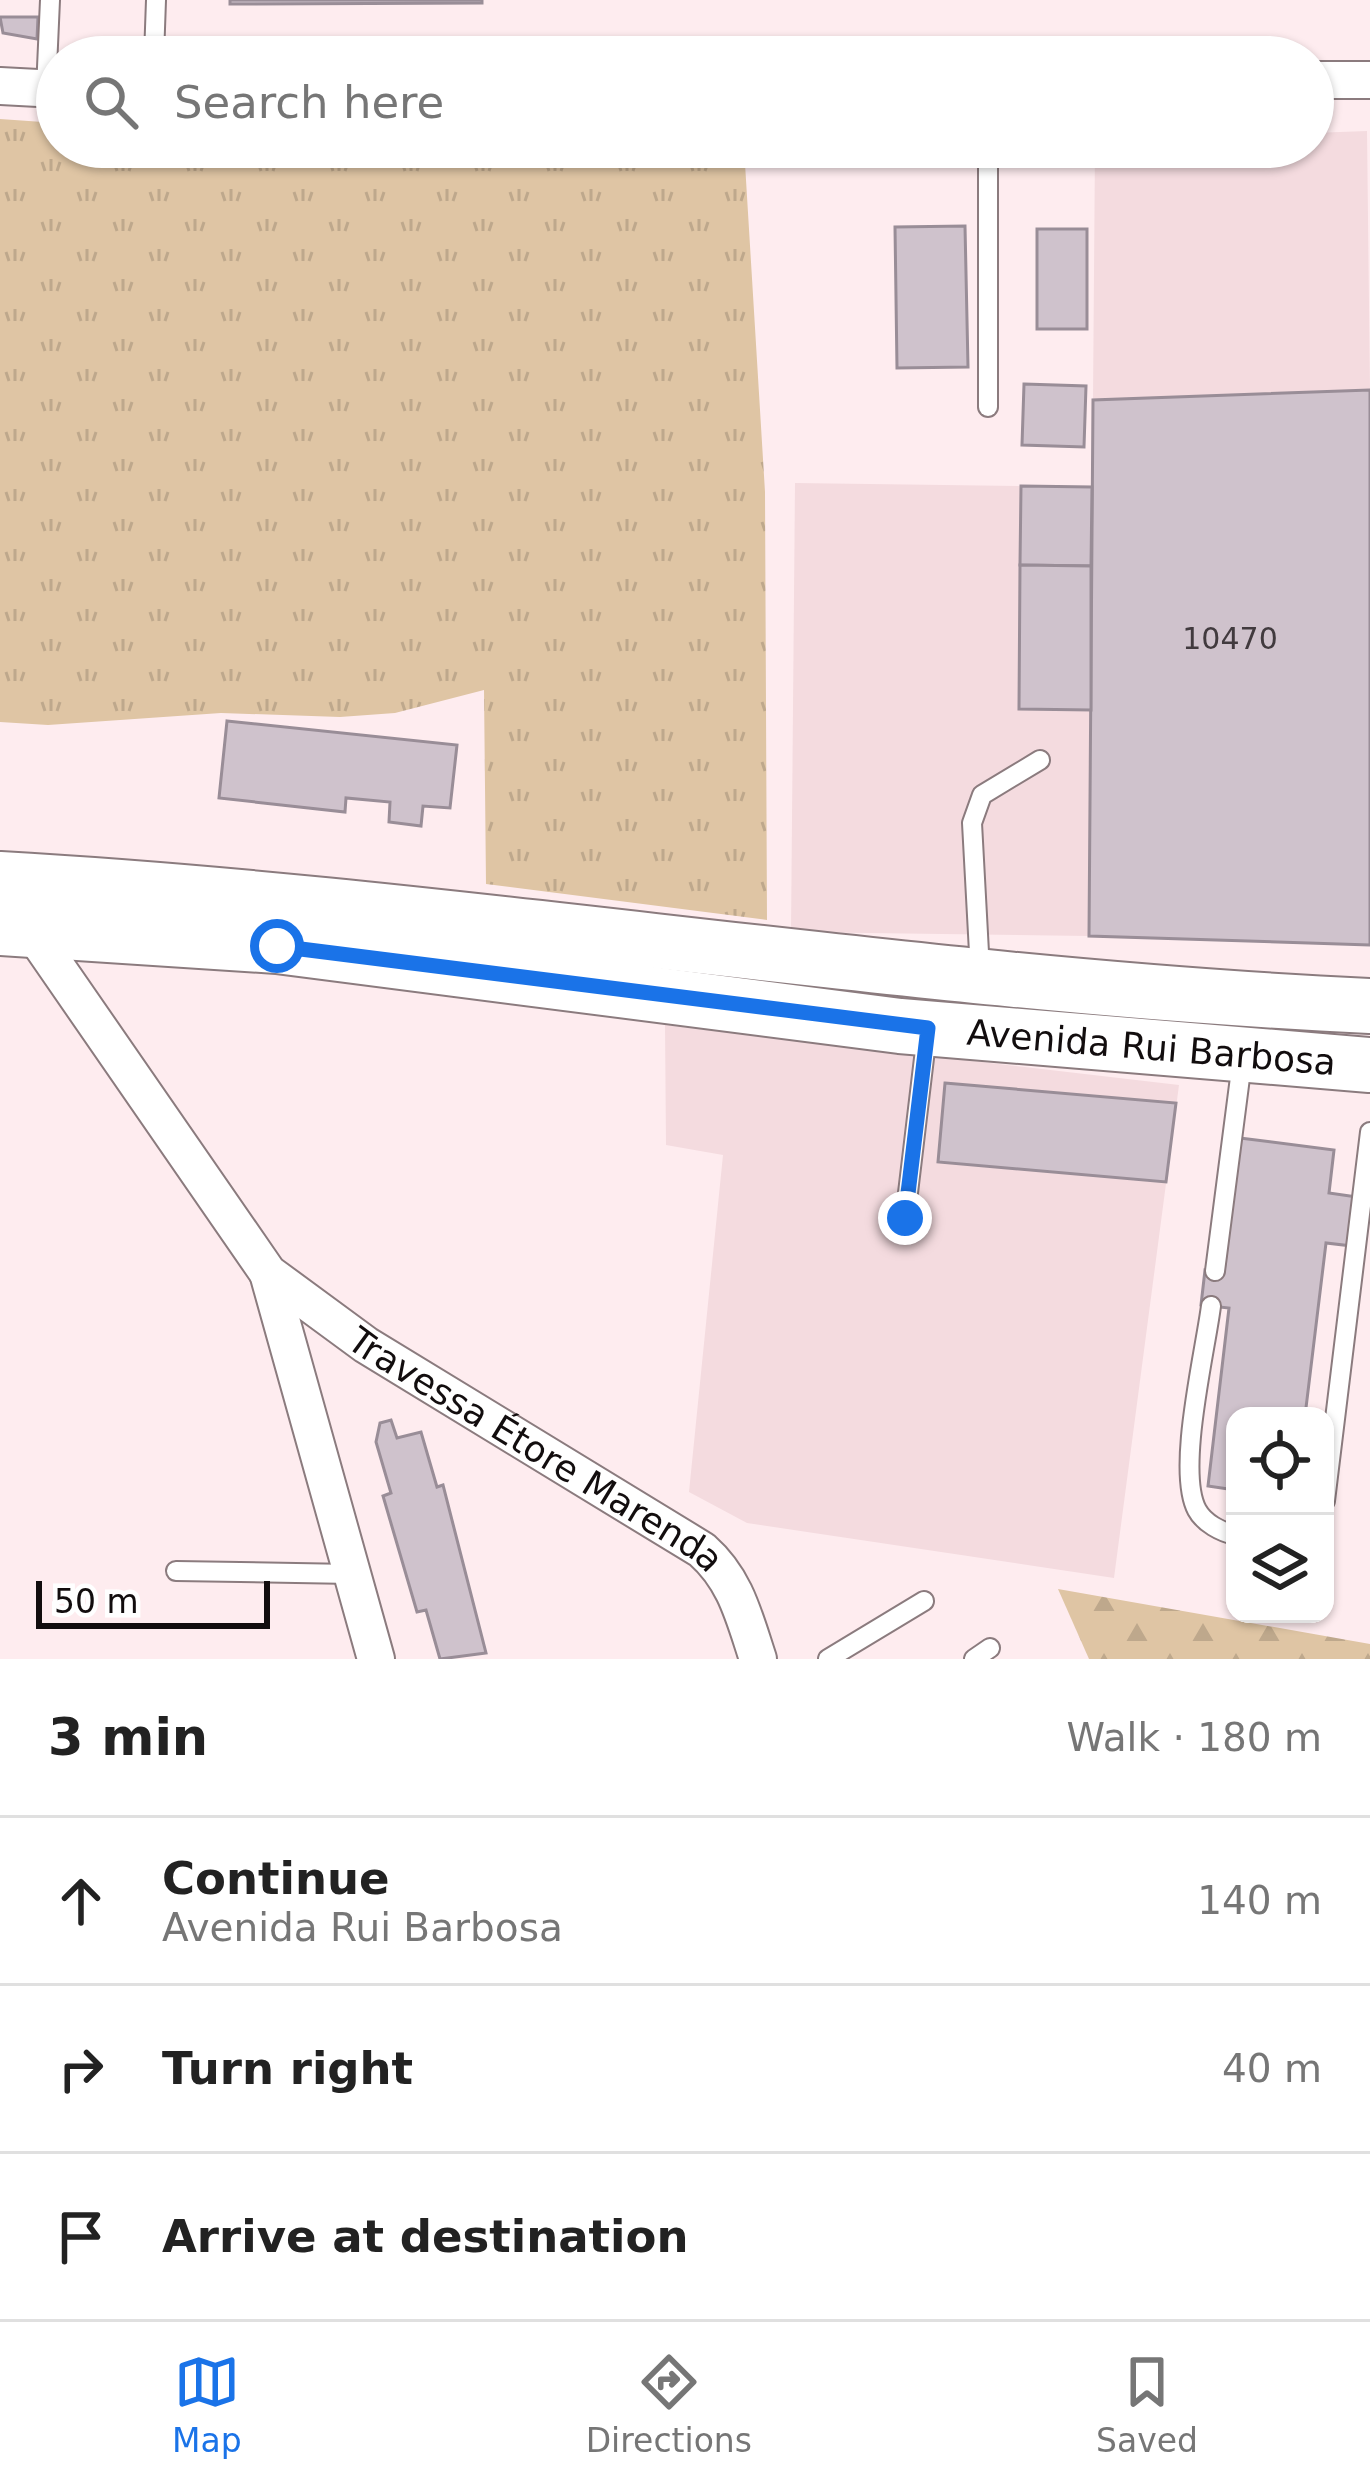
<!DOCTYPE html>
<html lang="en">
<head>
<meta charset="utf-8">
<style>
	:root { --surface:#fff; --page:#f2f2f2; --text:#222; --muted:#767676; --line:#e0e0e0; --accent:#1a73e8 }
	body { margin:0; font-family:"DejaVu Sans",sans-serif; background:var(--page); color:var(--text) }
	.controls { position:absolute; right:36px; bottom:36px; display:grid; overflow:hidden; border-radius:24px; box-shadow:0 3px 9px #0004 }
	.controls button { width:108px; height:108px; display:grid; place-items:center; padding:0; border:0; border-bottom:3px solid var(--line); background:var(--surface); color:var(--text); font:60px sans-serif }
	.scale { position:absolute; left:36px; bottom:30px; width:234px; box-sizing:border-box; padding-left:12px; border:6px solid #120d0e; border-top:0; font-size:33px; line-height:42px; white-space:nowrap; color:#120d0e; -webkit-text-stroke:9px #fff; paint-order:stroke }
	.stop { position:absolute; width:36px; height:36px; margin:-27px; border:9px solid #1a73e8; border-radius:50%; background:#fff }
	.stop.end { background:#1a73e8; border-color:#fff; box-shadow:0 3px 12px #0008 }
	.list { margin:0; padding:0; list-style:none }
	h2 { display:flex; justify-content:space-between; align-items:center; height:156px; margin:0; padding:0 48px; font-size:51px }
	h2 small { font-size:39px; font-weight:400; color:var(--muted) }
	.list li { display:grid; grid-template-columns:78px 1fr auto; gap:36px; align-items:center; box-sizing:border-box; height:168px; padding:0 48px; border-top:3px solid var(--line) }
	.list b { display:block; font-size:45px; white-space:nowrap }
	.list p { margin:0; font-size:39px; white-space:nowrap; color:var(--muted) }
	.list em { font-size:39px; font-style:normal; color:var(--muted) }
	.icon { flex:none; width:66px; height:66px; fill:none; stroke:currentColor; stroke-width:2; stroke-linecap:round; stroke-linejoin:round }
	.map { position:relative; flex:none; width:1370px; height:1659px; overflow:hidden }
	.search { position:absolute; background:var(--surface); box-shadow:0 3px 9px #0004; left:36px; right:36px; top:36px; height:132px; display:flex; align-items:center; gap:30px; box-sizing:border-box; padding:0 42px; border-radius:66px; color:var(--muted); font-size:45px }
	.sheet { height:660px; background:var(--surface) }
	nav { display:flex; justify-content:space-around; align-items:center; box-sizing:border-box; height:168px; border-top:3px solid var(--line); background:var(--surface); font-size:33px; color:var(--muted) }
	nav a { display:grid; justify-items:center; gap:6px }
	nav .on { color:var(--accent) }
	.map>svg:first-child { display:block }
	.built { fill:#f4dbdf }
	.grass { fill:url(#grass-tufts) }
	.forest { fill:url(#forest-firs) }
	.building { fill:#cfc2cc; stroke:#998d97; stroke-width:3 }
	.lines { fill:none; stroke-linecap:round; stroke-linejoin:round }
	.lane-casing { stroke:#8b7b7e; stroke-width:22 }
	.street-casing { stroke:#8b7b7e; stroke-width:40 }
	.primary-casing { stroke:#8b7b7e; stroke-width:58 }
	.lane { stroke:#fff; stroke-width:18 }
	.street { stroke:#fff; stroke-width:36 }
	.primary { stroke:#fff; stroke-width:54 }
	.route { stroke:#1a73e8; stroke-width:15 }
	.labels { text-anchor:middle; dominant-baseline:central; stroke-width:9; stroke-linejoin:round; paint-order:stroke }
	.number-label { font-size:30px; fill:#413a3e }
	.street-label { font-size:36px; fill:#120d0e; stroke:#fff }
</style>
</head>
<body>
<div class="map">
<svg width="1370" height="1659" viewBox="0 0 1370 1659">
	<defs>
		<pattern id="grass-tufts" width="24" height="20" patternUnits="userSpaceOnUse" patternTransform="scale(3)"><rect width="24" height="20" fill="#dfc5a4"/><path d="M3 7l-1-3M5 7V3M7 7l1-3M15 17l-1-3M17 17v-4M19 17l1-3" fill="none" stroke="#bea88c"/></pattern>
		<pattern id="forest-firs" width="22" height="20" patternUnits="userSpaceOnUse" patternTransform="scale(3)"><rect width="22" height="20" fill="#dfc5a4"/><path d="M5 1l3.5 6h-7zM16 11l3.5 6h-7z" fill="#bea88c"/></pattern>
	</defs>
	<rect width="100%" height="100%" fill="#feecef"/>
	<g class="built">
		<polygon points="1367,131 1370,390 1093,400 1095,147 1313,147 1313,133"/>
		<polygon points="795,483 1092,487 1089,936 791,932"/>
		<polygon points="665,1025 1179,1085 1114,1578 747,1523 689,1492 723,1155 666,1145"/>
	</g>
	<polygon class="grass" points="0,119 57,123 57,147 744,147 765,492 767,920 486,884 484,690 395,713 340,717 221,713 48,725 0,722"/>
	<polygon class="forest" points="1058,1589 1370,1644 1370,1659 1089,1659"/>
	<g class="building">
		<polygon points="230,0 482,0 482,3 230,4"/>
		<polygon points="0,17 38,17 37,39 3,33"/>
		<polygon points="965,226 968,367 897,368 895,227"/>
		<rect x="1037" y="229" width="50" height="100"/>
		<polygon points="1024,384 1086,386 1084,447 1022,445"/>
		<polygon points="1370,390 1370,945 1089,936 1093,400"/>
		<polygon points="1021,486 1092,487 1091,566 1020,565"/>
		<polygon points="1020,565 1091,566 1091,710 1019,709"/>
		<polygon points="227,721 457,745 450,808 423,806 421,826 389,822 390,802 346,798 345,812 219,798"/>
		<polygon points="945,1083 1176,1103 1166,1182 938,1162"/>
		<polygon points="1240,1138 1334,1150 1329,1193 1357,1197 1352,1246 1326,1243 1305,1416 1235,1416 1235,1490 1208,1486 1229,1308 1201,1305 1205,1270 1224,1272"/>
		<polygon points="391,1420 397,1438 421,1432 437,1487 443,1485 486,1653 440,1659 426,1610 417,1612 383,1496 391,1493 376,1442 380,1423"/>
	</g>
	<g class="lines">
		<g class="lane-casing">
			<g id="lane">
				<polyline points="154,57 156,0"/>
				<polyline points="46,90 50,0"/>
				<polyline points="988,147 988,407"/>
				<polyline points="980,971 972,823 982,795 1040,760"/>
				<polyline points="905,1218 927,1033"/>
				<polyline points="1215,1271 1242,1062"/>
				<path d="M1211 1306C1205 1353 1176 1471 1197 1510 1204 1523 1221 1532 1235 1535"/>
				<polyline points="1325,1501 1370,1132"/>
				<polyline points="176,1571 352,1574"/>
				<polyline points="828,1659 924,1601"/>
				<polyline points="974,1659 990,1648"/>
			</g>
		</g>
		<g class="street-casing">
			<g id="street">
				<polyline points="1313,80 1370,80"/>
				<polyline points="0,86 57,89"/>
				<path id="s1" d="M24 920 268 1273 366 1345 702 1550C736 1580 744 1617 758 1659"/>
				<polyline points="268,1273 376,1659"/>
			</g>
		</g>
		<g class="primary-casing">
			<g id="primary">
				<path d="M0 879C459 905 911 985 1370 1006"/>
				<path id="s2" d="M0 928 277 946 900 1026 1370 1065"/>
			</g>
		</g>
		<use href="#lane" class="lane"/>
		<use href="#street" class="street"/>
		<use href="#primary" class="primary"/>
	</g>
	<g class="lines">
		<polyline class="route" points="277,946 928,1028 905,1218"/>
	</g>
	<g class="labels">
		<g class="number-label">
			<text x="1230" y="638">10470</text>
		</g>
		<g class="street-label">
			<text stroke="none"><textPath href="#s2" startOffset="1158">Avenida Rui Barbosa</textPath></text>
			<text stroke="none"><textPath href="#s1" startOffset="750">Travessa Étore Marenda</textPath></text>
		</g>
	</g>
</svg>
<div class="controls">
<button><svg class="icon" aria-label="locate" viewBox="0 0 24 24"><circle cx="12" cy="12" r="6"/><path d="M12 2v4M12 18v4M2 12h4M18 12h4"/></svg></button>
<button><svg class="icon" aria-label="layers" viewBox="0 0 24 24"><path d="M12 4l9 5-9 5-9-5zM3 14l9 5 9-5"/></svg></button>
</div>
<div class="scale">50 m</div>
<div class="stop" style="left:277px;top:946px"></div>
<div class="stop end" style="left:905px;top:1218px"></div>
<div class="search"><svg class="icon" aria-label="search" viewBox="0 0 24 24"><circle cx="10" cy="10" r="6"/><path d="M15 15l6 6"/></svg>Search here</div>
</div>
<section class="sheet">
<h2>3 min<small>Walk · 180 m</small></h2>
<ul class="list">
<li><svg class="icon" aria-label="ahead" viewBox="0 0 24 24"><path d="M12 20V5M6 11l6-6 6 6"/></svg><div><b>Continue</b><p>Avenida Rui Barbosa</p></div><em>140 m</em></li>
<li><svg class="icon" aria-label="right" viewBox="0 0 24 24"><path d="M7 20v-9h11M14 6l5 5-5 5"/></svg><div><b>Turn right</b></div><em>40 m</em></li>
<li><svg class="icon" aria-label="arrive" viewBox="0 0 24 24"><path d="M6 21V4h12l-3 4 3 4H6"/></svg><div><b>Arrive at destination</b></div></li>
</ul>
</section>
<nav>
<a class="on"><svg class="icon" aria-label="map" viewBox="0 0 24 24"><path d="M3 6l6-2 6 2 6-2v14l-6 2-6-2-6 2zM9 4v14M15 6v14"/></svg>Map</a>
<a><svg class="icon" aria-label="directions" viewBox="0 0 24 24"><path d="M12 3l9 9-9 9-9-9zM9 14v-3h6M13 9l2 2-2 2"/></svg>Directions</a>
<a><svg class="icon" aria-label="saved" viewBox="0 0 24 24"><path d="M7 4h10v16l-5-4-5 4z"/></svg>Saved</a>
</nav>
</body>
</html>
